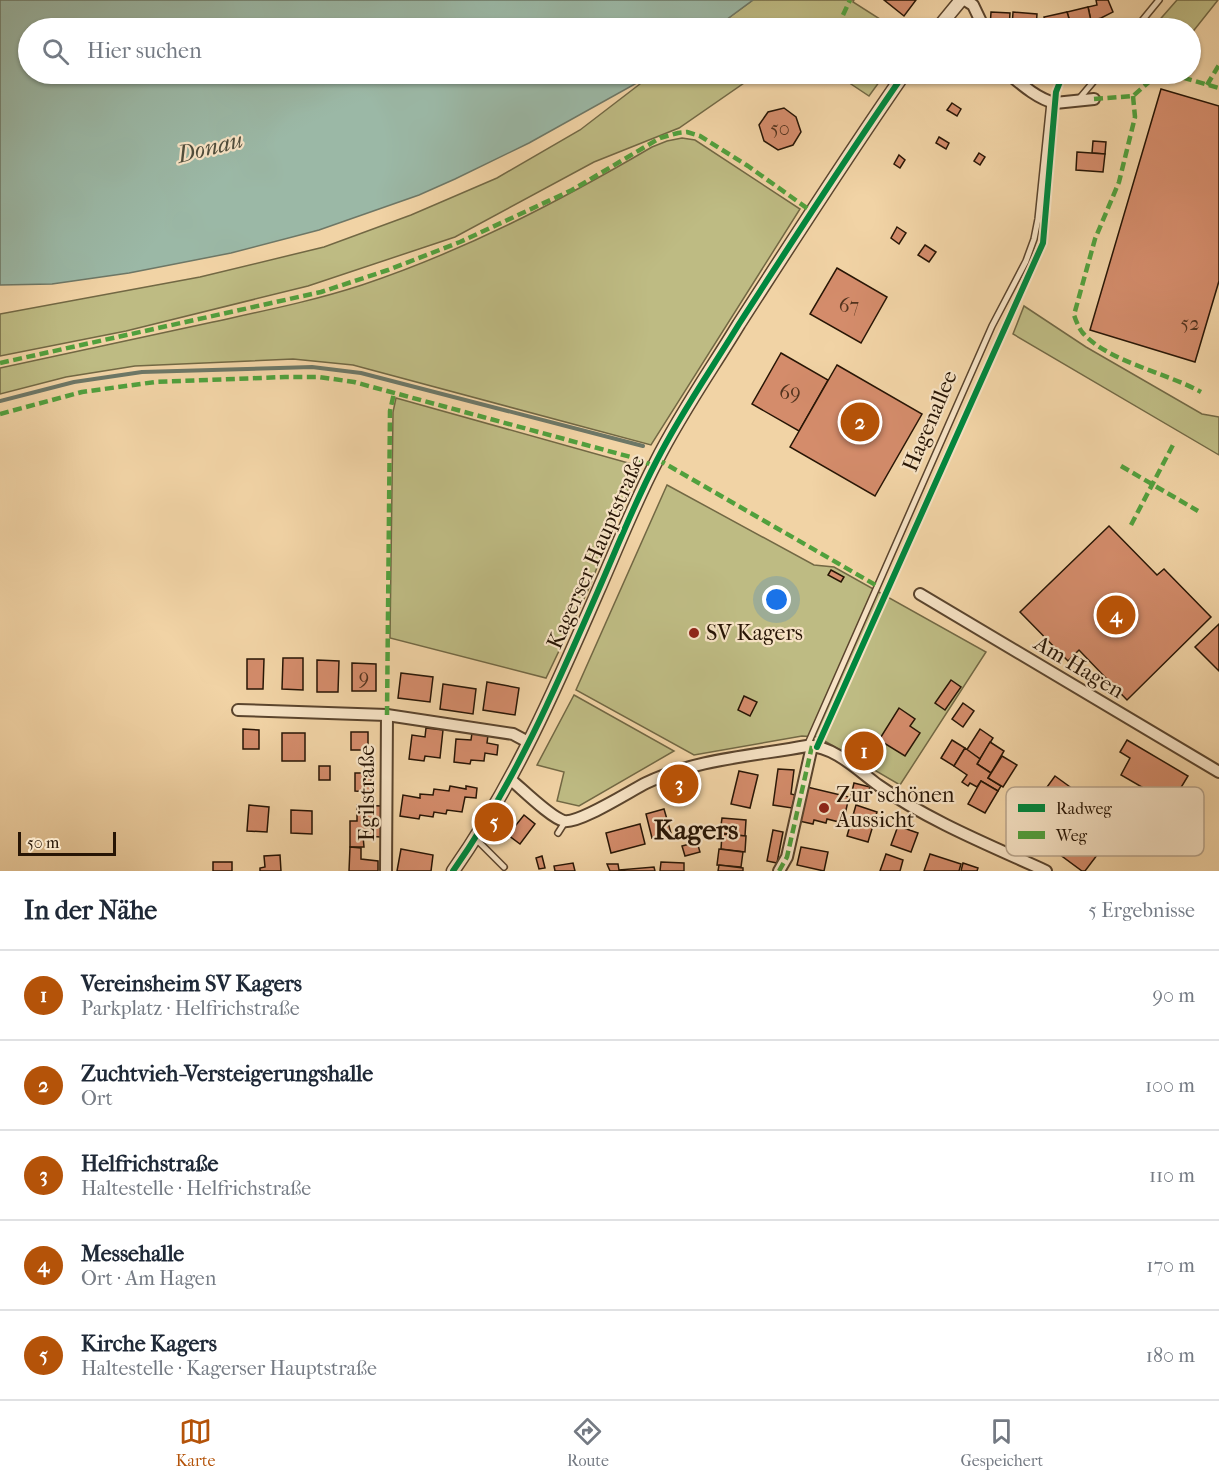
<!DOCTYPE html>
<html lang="de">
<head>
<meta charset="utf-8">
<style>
	:root { --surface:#fff; --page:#f6f6f7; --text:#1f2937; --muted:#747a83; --line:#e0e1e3; --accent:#b45309 }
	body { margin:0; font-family:"IM FELL French Canon",serif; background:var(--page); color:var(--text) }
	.scale { position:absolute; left:18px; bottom:15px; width:98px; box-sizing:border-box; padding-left:6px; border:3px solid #271505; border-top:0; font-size:16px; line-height:21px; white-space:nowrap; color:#271505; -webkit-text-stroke:4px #f6e2c4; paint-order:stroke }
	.you { position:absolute; left:777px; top:600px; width:21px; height:21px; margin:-15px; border:4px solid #fff; border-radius:50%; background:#1a73e8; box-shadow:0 0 0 9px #1a73e833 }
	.badge { display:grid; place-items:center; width:39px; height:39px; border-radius:50%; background:var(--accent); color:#fff; font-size:20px; font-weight:700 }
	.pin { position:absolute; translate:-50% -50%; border:3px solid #fff; box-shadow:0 2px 6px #0006 }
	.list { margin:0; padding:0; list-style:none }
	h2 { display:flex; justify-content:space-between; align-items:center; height:78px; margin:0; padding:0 24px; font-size:26px }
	h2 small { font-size:20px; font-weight:400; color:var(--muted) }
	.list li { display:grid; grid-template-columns:39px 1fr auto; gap:18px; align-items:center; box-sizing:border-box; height:90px; padding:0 24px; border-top:2px solid var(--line) }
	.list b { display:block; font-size:22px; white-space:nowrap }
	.list p { margin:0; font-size:20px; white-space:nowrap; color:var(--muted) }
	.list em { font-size:20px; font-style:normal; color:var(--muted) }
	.icon { flex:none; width:33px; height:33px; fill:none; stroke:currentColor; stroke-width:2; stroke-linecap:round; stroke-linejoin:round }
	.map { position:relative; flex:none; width:1219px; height:871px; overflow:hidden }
	.search { position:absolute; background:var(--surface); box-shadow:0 2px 4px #0004; left:18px; right:18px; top:18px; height:66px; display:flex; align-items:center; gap:15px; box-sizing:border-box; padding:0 21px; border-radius:33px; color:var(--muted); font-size:22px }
	.sheet { height:528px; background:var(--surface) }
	nav { display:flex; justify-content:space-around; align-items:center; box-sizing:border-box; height:84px; border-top:2px solid var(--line); background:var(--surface); font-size:16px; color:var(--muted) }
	nav a { display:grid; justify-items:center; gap:3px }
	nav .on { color:var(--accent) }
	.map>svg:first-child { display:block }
	.green { fill:#bebb83; stroke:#726844; stroke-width:1.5 }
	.water { fill:#9bb8a6; stroke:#6d7766; stroke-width:1.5 }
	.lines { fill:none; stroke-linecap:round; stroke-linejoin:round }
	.stream { stroke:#6d7766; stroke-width:4 }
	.building { fill:#d48c6b; stroke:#271505; stroke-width:1.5 }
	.service-casing { stroke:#5a442d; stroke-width:8 }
	.minor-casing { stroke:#5a442d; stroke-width:14 }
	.tertiary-casing { stroke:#5a442d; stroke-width:15 }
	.service { stroke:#f6e2c4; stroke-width:5 }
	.minor { stroke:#f6e2c4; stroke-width:10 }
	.tertiary { stroke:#f6e2c4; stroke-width:12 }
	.quiet { stroke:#51a03d; stroke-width:4.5; stroke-dasharray:9 4.5; stroke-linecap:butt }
	.cycleway-casing { stroke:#f6e2c4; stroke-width:10 }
	.cycleway { stroke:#00873e; stroke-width:6 }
	.poi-dot { fill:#8f2418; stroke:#f6e2c4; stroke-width:2 }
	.labels { text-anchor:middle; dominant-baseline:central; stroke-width:4.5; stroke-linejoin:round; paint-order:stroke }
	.number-label { font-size:20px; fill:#52331e }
	.street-label { font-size:22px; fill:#271505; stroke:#f6e2c4 }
	.poi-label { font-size:22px; fill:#271505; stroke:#f6e2c4; text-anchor:start }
	.water-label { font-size:24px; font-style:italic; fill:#504e3d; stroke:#f6e2c4 }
	.district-label { font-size:28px; font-weight:bold; fill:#271505; stroke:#f6e2c4 }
	.key { fill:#f6e2c4; stroke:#b8a48b; stroke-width:1.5 }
	.key-label { font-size:16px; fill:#271505 }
</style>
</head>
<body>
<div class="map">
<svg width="1219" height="871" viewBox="0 0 1219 871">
	<rect width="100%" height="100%" fill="#f1d3a5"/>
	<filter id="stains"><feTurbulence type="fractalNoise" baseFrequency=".00333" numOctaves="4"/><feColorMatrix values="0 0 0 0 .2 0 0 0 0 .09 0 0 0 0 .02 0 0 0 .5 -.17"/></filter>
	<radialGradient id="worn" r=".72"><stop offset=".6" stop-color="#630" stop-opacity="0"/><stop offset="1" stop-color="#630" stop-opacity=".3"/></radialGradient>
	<g class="green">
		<polygon points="753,0 854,0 853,2 894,28 715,28"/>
		<polygon points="1177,0 1218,0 1191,34 1190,28 1161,28 1156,24"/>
		<polygon points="653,74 757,74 679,128 594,162 455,237 308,286 126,331 0,356 0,314 200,277 324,247 411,215 497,178 580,130"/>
		<polygon points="836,74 885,74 869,96"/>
		<path d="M682 138 695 140 800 209 651 445 353 365 293 359 135 366 66 377 0 394V368C71 353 142 337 213 322 263 311 313 301 362 285 466 250 558 202 652 147L667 141Z"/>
		<polygon points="1024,306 1086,347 1202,414 1219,417 1219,455 1013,334"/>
		<polygon points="396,398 639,466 619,510 590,586 546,678 390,638 393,412"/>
		<polygon points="667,485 814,565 834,567 986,652 900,785 818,737 802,736 694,755 576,690"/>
		<polygon points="574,695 674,751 579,806 557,801 564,772 537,765"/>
	</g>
	<polygon class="water" points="0,0 753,0 715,28 28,28 28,74 653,74 529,143 455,179 419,195 319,230 231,253 129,273 52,284 0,285"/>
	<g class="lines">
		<polyline class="stream" points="0,401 74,382 142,372 312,367 361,373 643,446"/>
	</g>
	<g class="building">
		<polygon points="884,0 916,0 904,16"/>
		<polygon points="1096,0 1108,0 1113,12 1101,18 1091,21 1088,7 1097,5"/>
		<polygon points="1088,7 1091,21 1071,25 1067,12"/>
		<polygon points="991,12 1010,13 1009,28 990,28"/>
		<polygon points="1013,12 1037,14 1036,28 1012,28"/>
		<polygon points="1067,12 1071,25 1047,28 1044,17"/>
		<polygon points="1161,89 1219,106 1219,281 1195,362 1090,330"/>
		<polygon points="952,103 961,109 957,116 947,110"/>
		<polygon points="784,108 796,117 801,132 793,145 778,150 764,141 759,125 768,112"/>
		<polygon points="939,137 949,143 946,149 936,143"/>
		<polygon points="1093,141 1106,142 1105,154 1092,153"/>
		<polygon points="1077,152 1105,154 1103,172 1076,170"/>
		<polygon points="979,153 985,157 980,165 974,161"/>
		<polygon points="899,155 905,160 900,168 894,164"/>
		<polygon points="897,227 906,233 899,244 891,238"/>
		<polygon points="925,245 936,252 929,262 918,255"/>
		<polygon points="837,268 887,297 861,343 810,314"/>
		<polygon points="781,353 828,380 799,431 752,404"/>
		<polygon points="837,365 922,414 875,496 790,447"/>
		<polygon points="1109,526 1157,575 1164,569 1211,617 1127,700 1079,650 1068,661 1020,612"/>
		<polygon points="831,570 844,577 841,582 828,575"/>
		<polygon points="1219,624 1219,671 1195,647"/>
		<polygon points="283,658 303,658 303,690 282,689"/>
		<polygon points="247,659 264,659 263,689 247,689"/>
		<polygon points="317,660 339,661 338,692 317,692"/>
		<polygon points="352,663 376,664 376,691 352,691"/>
		<polygon points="401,673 433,677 430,702 398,698"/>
		<polygon points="951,680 961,687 945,710 935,703"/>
		<polygon points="487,682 519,688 515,715 483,710"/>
		<polygon points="443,684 476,689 473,714 440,709"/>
		<polygon points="744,696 757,702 750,716 738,710"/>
		<polygon points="963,703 974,711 963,727 952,719"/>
		<polygon points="899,708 915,719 910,726 920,733 905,756 879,740"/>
		<polygon points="426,728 443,730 440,758 425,756 424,761 409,759 412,735 425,737"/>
		<polygon points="243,729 259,730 259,749 243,749"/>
		<polygon points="980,729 993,738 980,759 966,751"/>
		<rect x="351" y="732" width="17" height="18"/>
		<rect x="282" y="733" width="23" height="28"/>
		<polygon points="472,733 488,735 487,743 498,745 497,755 485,753 484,761 471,760 470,764 454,762 456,739 471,740"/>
		<polygon points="952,740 965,748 954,766 941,758"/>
		<polygon points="1127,740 1188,776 1171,804 1121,775 1130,758 1120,752"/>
		<polygon points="990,742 1004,751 991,773 977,764"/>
		<polygon points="965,748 980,759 977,764 991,773 988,778 1001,786 998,791 981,781 977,787 970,783 968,786 962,782 967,775 954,766"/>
		<polygon points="1002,756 1017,765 1003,787 988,778"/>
		<rect x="319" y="766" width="11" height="14"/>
		<polygon points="778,769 794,770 791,794 795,795 792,808 773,805"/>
		<polygon points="739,771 758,775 750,808 731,804"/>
		<polygon points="355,773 371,773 371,792 355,791"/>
		<polygon points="1055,776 1110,816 1094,838 1104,846 1085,871 1082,871 1059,854 1062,849 1044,836 1049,829 1027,813 1037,798 1060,814 1068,802 1047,787"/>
		<polygon points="981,781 998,791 985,813 968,804"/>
		<polygon points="854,783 870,787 866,803 850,800"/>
		<polygon points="450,786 466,789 466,786 477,788 476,798 465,797 462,812 447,810 446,814 434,812 433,817 420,815 419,819 400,816 403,795 420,798 420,794 433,795 434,789 449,791"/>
		<polygon points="807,787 849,797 843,823 827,819 826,823 814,820 813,824 799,821"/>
		<polygon points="249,805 269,807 267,832 247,831"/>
		<polygon points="357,805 381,806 381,837 363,836 364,847 350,847 350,821 357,821"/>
		<polygon points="856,805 877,812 868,842 847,836"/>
		<polygon points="664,809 671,833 652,838 646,814"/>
		<polygon points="291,810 312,811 312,834 291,833"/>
		<polygon points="524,815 535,824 520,844 508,835"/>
		<polygon points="722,818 746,820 745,836 720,833"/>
		<polygon points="640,824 645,844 611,853 606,833"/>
		<polygon points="898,826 918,833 911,852 891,845"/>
		<polygon points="773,830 783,832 777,863 767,861"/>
		<polygon points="722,834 746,836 745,852 721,849"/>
		<polygon points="697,842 700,852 685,856 682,846"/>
		<polygon points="350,847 361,848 361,859 378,861 378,871 349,871"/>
		<polygon points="801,847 828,852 824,871 797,865"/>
		<polygon points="401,849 433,855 431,871 397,871"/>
		<polygon points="719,849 743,852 741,867 717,865"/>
		<polygon points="886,854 903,860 900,871 880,871"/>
		<polygon points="930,854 961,864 959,871 924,871"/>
		<polygon points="280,855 281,871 260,871 260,868 265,867 264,856"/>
		<polygon points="542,856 545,868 539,869 536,858"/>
		<rect x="213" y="862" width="19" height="9"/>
		<polygon points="661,862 684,863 684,871 660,871"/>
		<polygon points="573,863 575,871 555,871 554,866"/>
		<polygon points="963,863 978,868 977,871 961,871"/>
		<polygon points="607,864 618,864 619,870 654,867 655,871 610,871"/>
		<polygon points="719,865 743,868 743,871 718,871"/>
	</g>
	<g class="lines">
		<g class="service-casing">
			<g id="service">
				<polyline points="1136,28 1159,0"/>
				<polyline points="1078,100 1100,74"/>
				<polyline points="807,746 992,326 1026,261 1034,239 1038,219 1050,102"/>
				<polyline points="558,833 565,822"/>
				<polyline points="476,839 504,867"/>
			</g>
		</g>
		<g class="minor-casing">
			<g id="minor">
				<polyline points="965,0 973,5 984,28"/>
				<path d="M1009 74C1022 85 1038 99 1055 103L1094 99"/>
				<polyline points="920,594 1219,772"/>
				<polyline points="238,710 387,715 513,734 528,742"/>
				<path d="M510 779C521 788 551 818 564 821 579 824 630 791 646 783 696 759 753 756 807 746 833 745 859 771 878 785 929 821 989 845 1046 871"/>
				<polyline points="386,871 387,715"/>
				<polyline points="779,871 787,857 812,746"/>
			</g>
		</g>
		<g class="tertiary-casing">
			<g id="tertiary">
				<polyline points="938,28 961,0"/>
				<path d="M453 871C515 783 558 683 601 584 619 543 635 502 656 462 680 414 711 370 739 324 793 240 847 156 904 74"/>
			</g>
		</g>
		<use href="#service" class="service"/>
		<use href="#minor" class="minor"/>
		<use href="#tertiary" class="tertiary"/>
		<g class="quiet">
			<polyline points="843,15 850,0"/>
			<polyline points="1107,27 1109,28"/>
			<polyline points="1170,74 1219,88"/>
			<polyline points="1207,85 1219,65"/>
			<path d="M1133 96 1135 117 1119 182 1095 239 1074 315C1076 321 1079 328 1082 332 1106 361 1167 373 1201 392"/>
			<polyline points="1094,99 1133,96 1158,74"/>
			<polyline points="0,363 321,292 388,270 460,242 572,190 660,138 678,133 687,132 700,136 748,166 811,211"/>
			<polyline points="0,414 82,392 155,382 285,377 319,377 354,382 638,459 654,466"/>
			<polyline points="657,459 879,587"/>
			<polyline points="1121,466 1198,511"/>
			<polyline points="1131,525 1174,443"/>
			<polyline points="387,715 390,411 394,393"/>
			<polyline points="779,871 787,857 812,746"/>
		</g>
		<g class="cycleway-casing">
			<g id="cycleway">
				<polyline points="817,747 1043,243 1056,92 1063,74"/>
				<path d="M453 871C515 783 558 683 601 584 619 543 635 502 656 462 680 414 711 370 739 324 793 240 847 156 904 74"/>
			</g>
		</g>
		<use href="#cycleway" class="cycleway"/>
	</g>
	<g class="poi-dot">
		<circle cx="694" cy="633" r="6"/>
		<circle cx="824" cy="808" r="6"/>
	</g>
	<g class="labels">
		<g class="number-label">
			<text x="780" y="128">50</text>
			<text x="849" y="305">67</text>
			<text x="1190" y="323">52</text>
			<text x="790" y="392">69</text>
			<text x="364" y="677">9</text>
		</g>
		<g class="street-label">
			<text transform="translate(930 421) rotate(-67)">Hagenallee</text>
			<text transform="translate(596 552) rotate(-66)">Kagerser Hauptstraße</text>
			<text transform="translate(1079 667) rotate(31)">Am Hagen</text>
			<text transform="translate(367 793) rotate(-90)">Egilstraße</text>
		</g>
		<g class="poi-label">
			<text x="706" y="633">SV Kagers</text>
			<text x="836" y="795">Zur schönen<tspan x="836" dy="25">Aussicht</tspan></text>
		</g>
		<g class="water-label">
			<text transform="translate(210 147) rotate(-14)">Donau</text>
		</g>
		<g class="district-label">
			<text x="696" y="829">Kagers</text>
		</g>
	</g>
	<rect x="1006" y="787" width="198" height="69" rx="9" class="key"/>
	<rect x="1018" y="804" width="27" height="8" fill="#00873e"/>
	<rect x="1018" y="831" width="27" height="8" fill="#51a03d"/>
	<g class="key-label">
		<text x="1056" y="814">Radweg</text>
		<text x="1056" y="841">Weg</text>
	</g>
	<rect width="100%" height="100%" filter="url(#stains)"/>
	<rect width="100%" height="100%" fill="url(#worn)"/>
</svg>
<div class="scale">50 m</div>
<div class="you"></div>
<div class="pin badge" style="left:864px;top:751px">1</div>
<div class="pin badge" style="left:860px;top:422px">2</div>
<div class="pin badge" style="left:679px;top:784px">3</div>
<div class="pin badge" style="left:1116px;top:615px">4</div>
<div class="pin badge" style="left:494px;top:822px">5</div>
<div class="search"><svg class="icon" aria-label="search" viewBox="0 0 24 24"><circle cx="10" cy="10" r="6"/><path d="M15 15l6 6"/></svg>Hier suchen</div>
</div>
<section class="sheet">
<h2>In der Nähe<small>5 Ergebnisse</small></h2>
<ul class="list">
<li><span class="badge">1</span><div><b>Vereinsheim SV Kagers</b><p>Parkplatz · Helfrichstraße</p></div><em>90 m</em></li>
<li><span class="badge">2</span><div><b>Zuchtvieh-Versteigerungshalle</b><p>Ort</p></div><em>100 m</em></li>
<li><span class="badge">3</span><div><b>Helfrichstraße</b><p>Haltestelle · Helfrichstraße</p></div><em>110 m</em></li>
<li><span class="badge">4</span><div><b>Messehalle</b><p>Ort · Am Hagen</p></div><em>170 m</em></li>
<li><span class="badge">5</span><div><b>Kirche Kagers</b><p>Haltestelle · Kagerser Hauptstraße</p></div><em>180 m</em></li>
</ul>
</section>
<nav>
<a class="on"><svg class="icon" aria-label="map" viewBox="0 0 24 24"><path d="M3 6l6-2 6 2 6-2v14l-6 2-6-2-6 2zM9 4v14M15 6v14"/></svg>Karte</a>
<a><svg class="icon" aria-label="directions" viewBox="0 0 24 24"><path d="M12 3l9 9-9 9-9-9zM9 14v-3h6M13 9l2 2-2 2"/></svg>Route</a>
<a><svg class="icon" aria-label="saved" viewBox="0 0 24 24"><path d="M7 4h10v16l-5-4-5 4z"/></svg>Gespeichert</a>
</nav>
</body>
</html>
